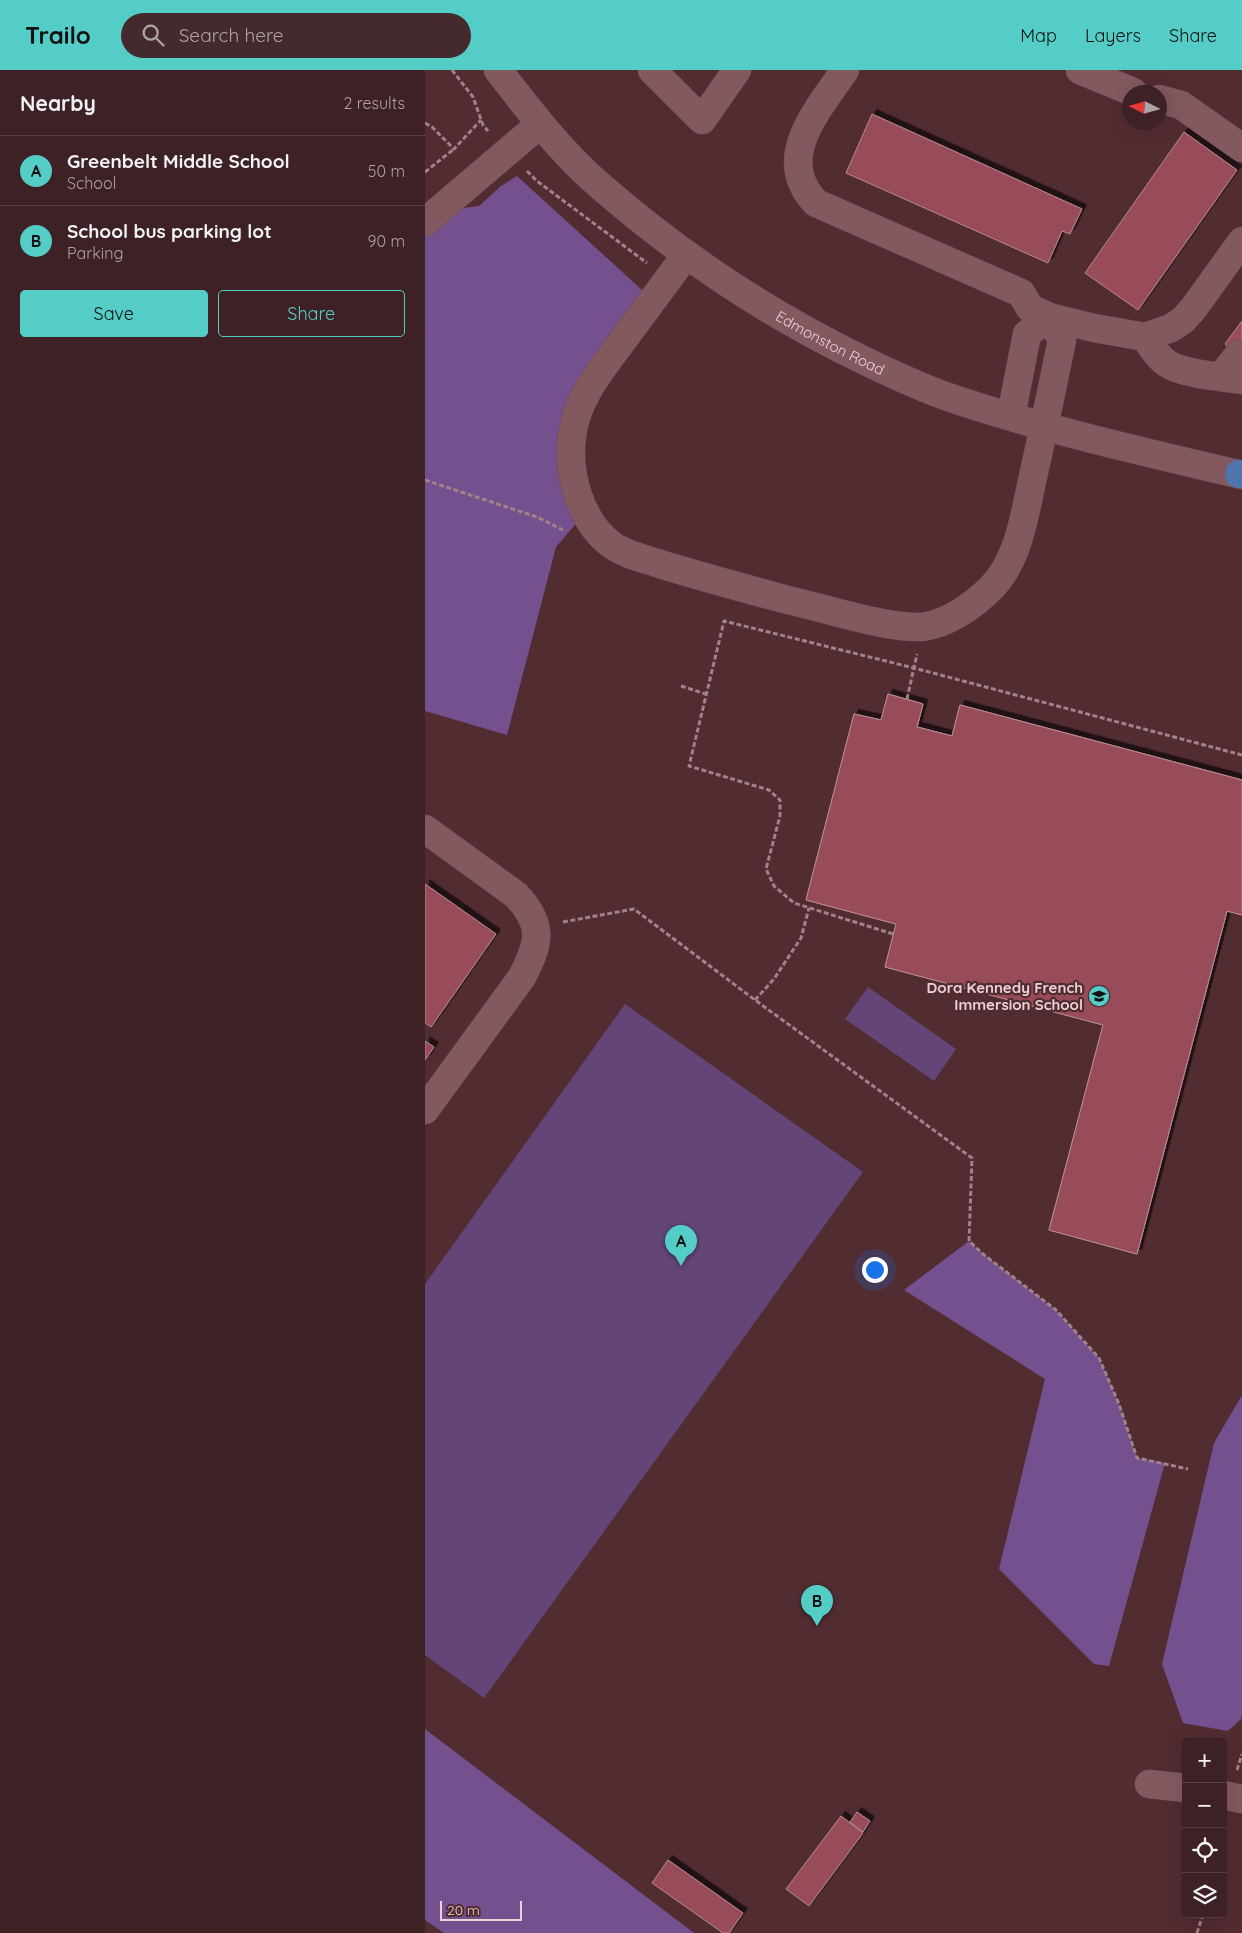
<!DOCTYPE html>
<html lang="en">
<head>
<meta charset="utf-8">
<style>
	:root { --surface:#3d2125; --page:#44292d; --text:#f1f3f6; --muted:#ada3a7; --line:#563e42; --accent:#54cdc7 }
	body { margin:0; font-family:Quicksand,sans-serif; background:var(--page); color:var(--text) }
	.controls { position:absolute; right:15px; bottom:15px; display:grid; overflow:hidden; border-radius:5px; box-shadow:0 5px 20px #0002 }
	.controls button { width:45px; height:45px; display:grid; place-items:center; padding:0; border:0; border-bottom:1px solid var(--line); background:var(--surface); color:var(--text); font:25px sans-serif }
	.compass { position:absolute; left:697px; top:15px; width:45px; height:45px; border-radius:50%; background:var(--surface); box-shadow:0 5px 20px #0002; rotate:275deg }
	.scale { position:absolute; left:15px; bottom:12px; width:82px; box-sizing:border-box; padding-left:5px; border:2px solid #ead1d4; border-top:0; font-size:14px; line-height:18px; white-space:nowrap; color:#ead1d4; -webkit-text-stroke:4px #512c31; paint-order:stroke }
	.you { position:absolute; left:449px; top:1199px; width:18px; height:18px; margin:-12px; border:4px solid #fff; border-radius:50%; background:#1a73e8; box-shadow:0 0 0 8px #1a73e833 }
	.badge { display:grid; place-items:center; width:32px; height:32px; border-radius:50%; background:var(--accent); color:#111; font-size:16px; font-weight:700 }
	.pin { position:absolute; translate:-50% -41px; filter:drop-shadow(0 1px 2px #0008) }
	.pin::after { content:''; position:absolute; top:26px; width:18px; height:15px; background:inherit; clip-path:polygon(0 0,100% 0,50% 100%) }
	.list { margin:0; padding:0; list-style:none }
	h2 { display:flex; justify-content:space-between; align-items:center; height:65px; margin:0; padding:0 20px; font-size:21px }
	h2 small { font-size:16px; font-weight:400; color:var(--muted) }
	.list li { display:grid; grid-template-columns:32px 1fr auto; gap:15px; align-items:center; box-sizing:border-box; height:70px; padding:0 20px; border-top:1px solid var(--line) }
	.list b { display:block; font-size:19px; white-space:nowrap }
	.list p { margin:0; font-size:16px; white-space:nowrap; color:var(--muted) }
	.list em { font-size:16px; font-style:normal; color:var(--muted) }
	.actions { display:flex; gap:10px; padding:15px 20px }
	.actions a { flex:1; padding:11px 0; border:1px solid var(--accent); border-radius:5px; text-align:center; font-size:18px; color:var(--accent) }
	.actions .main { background:var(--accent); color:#111 }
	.icon { flex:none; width:28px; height:28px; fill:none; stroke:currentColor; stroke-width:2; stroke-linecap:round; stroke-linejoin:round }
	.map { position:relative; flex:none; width:817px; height:1863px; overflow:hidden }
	header { display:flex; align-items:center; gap:30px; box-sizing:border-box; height:70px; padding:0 25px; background:var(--accent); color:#111 }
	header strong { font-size:24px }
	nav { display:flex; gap:28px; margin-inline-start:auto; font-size:18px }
	.search { width:350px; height:45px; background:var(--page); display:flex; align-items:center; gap:12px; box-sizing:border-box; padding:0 18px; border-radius:28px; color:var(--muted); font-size:19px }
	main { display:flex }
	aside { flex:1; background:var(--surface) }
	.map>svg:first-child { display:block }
	.green { fill:#634577 }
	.forest { fill:#75508e }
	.building { fill:#984c59; stroke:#b6898f; fill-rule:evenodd; filter:url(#shadow) }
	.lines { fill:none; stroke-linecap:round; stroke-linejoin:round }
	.minor-casing { stroke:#6b4c51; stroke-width:29 }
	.major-casing { stroke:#6b4c51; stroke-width:29 }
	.path { stroke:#a18286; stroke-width:3; stroke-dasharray:5 2.5; stroke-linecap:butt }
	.minor { stroke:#83595f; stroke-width:28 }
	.major { stroke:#4e76ad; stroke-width:28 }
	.labels { text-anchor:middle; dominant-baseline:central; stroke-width:4.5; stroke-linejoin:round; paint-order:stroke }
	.street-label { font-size:15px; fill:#ead1d4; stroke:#512c31 }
	.poi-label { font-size:15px; font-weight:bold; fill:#ead1d4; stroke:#512c31; text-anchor:end }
</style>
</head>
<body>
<header>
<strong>Trailo</strong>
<div class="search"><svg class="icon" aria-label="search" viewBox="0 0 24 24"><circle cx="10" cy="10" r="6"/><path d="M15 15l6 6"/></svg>Search here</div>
<nav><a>Map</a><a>Layers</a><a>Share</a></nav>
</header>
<main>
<aside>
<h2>Nearby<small>2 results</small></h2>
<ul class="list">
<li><span class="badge">A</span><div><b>Greenbelt Middle School</b><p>School</p></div><em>50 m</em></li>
<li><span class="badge">B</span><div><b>School bus parking lot</b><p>Parking</p></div><em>90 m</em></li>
</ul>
<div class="actions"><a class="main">Save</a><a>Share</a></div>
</aside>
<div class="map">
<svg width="817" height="1863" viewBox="0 0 817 1863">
	<defs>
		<filter id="shadow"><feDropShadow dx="4.5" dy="-4.5" stdDeviation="0" flood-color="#0009"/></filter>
	</defs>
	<rect width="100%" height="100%" fill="#512c31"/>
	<g class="green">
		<polygon points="443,917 531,979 509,1011 420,949"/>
		<polygon points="200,934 438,1102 59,1628 0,1585 0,1214"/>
	</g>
	<g class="forest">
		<polygon points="92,106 228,230 152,342 161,442 131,477 82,665 0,641 0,152 14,141 54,136 76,116"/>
		<polygon points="544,1171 558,1184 631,1240 674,1288 694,1334 712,1388 740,1393 684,1596 669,1594 574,1499 620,1309 479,1220"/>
		<polygon points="817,1325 817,1644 816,1649 803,1661 758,1653 737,1594 789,1373"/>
		<polygon points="0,1659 269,1863 19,1863 0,1850"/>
	</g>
	<g class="building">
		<polygon points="447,44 657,139 645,164 637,161 623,193 421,103"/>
		<polygon points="759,62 812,100 713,240 660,203"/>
		<polygon points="817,251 817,286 800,274"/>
		<path d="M463 624 498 634 492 657 527 666 535 635 817 710V845L802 841 712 1184 624 1160 678 955 460 897 471 854 381 830 429 644 456 650ZM507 710 715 762 689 862 481 808Z"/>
		<polygon points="463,624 498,634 492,657 527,666 535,635 817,710 817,845 802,841 712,1184 624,1160 678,955 460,897 471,854 381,830 429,644 456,650"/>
		<polygon points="0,814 71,864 6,957 0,953"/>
		<polygon points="0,971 9,977 0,990"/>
		<polygon points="432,1742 445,1751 438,1762 425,1752"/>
		<polygon points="416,1746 438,1763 384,1836 361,1819"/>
		<polygon points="243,1790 318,1843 304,1863 298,1863 227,1813"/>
	</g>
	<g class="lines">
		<g class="minor-casing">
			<g id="minor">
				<path id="s1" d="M73 0C104 40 135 81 173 114 253 184 343 244 438 290 467 304 496 318 526 328 621 360 720 382 817 405"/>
				<polyline points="227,0 277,50 312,0"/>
				<path d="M420 0C393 40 348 88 391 133L596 223 605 238 624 247 669 258 720 267 746 258 758 250 768 239 817 171"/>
				<polyline points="655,0 708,22"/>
				<polyline points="734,29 756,35 817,78"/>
				<polyline points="0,152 115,54"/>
				<path d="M261 185C242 211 223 236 204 262 181 294 152 325 147 366 142 403 155 452 187 475 201 485 221 489 238 495 278 507 318 518 359 529 388 536 417 544 447 551 463 554 479 558 497 557 522 554 548 536 566 518 595 489 600 441 609 402 619 358 628 314 637 270L624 247"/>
				<path d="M720 267C727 277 733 288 743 294 758 304 798 307 817 310"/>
				<polyline points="796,307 814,284"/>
				<polyline points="586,346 602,264 624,247"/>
				<path d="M0 759 91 825C119 855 115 872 97 907L0 1040"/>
				<polyline points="724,1714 761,1718"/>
				<polyline points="798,1725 817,1729"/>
			</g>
		</g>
		<g class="major-casing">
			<polyline id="major" points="814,404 817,404"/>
		</g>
		<g class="path">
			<polyline points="27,0 48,27 58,55 63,61"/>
			<polyline points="0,53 7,57 29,79 56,50"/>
			<polyline points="102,101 112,111 222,193"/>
			<polyline points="0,102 29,79"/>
			<polyline points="0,410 112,447 138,460"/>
			<polyline points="256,616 281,624"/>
			<polyline points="482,629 492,584"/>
			<polyline points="138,852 209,839 330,930 547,1088 544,1171 558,1184 631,1240 674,1288 694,1334 712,1388 763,1399"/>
			<polyline points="468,864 369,833 349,816 341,799 355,746 355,730 344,720 264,696 299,551 489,598 817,685"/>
			<polyline points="330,930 349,909 376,868 384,838"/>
			<polyline points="812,1700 817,1684"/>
			<polyline points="772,1863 778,1844"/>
		</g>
		<use href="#minor" class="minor"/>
		<use href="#major" class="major"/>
	</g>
	<defs>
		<g id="school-disc" transform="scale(1.125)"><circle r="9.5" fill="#54cdc7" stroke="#512c31"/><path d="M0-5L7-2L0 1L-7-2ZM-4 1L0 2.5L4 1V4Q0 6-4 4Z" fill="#111"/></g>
	</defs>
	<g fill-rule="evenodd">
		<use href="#school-disc" x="674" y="926"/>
	</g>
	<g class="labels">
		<g class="street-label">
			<text stroke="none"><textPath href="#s1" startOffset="434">Edmonston Road</textPath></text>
		</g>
		<g class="poi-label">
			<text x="658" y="917">Dora Kennedy French<tspan x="658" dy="17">Immersion School</tspan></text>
		</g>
	</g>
</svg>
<div class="controls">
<button>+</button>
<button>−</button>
<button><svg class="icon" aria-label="locate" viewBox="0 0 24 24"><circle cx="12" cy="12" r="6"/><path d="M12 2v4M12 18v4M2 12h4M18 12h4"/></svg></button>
<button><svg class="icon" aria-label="layers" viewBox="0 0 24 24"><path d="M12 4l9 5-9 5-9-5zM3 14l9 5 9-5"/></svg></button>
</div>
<svg class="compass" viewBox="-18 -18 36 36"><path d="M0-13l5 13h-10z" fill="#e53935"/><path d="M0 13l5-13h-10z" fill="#ada3a7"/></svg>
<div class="scale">20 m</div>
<div class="you"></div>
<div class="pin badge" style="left:256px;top:1196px">A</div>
<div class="pin badge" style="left:392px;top:1556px">B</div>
</div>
</main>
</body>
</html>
